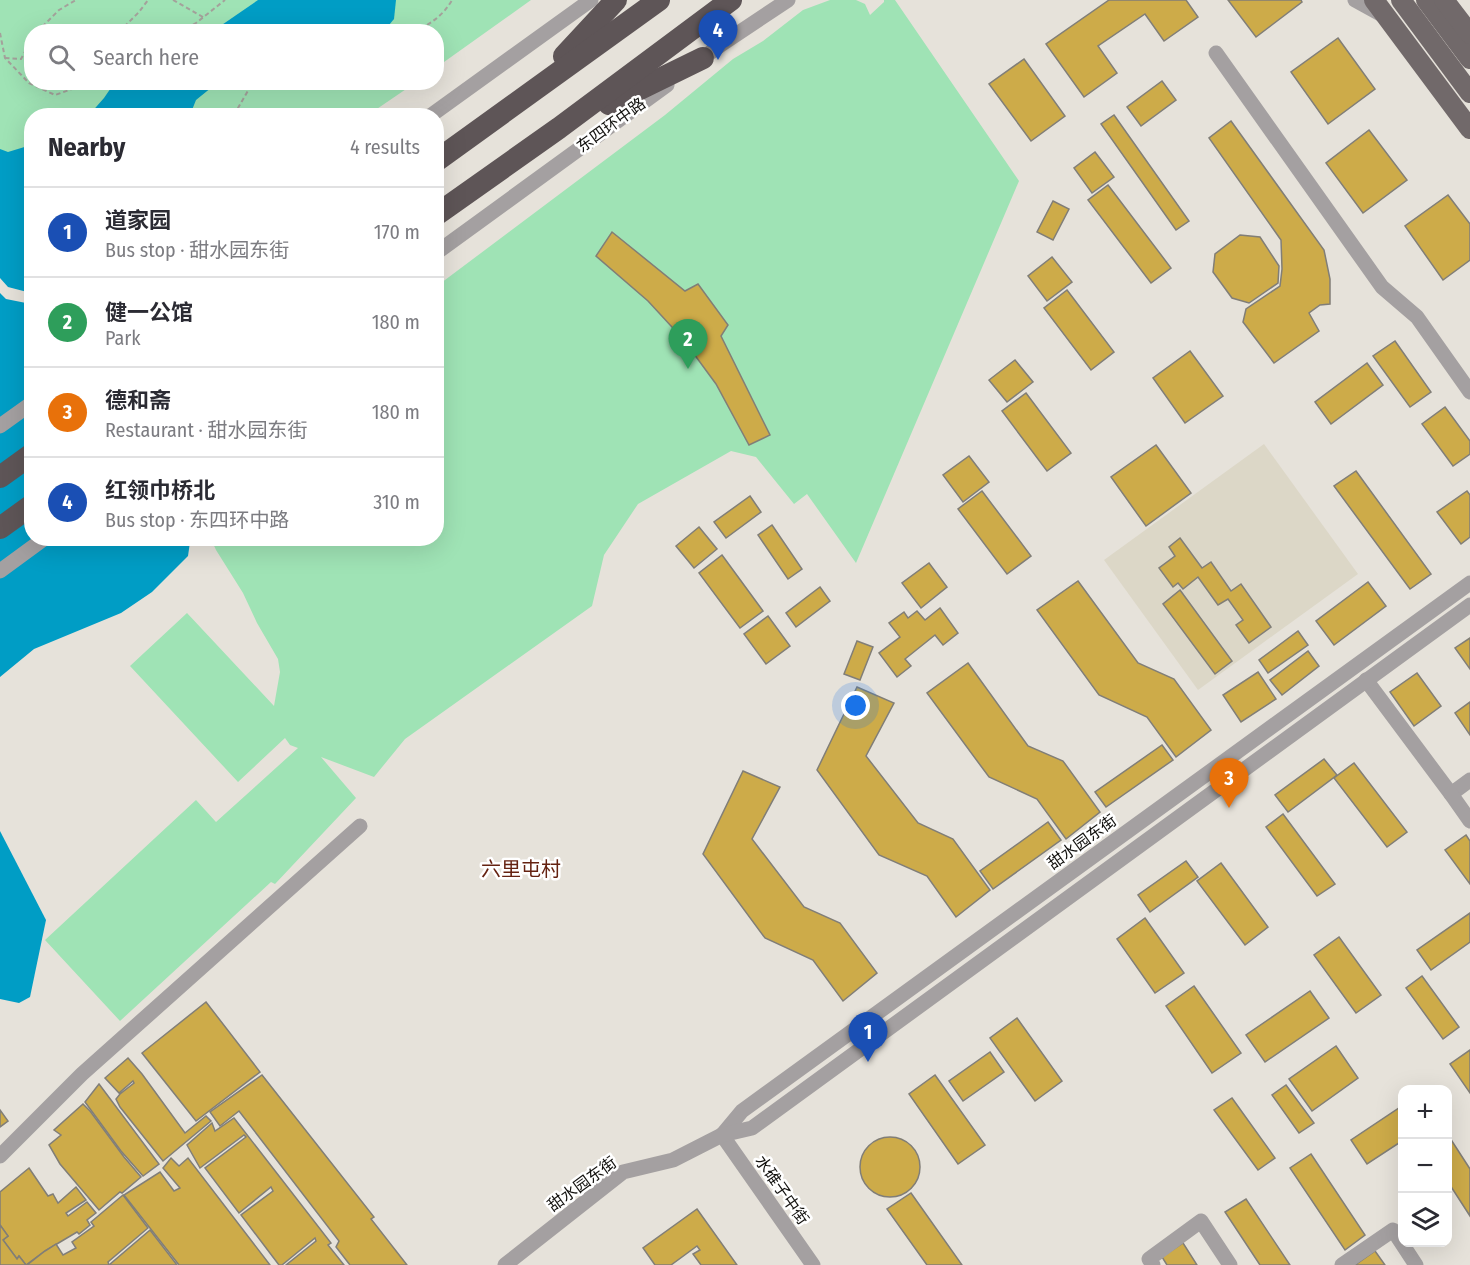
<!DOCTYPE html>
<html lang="en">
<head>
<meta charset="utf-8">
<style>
	:root { --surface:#fff; --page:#f2f2f3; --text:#2b2b33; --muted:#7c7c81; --line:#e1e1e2; --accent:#1a73e8 }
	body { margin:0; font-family:"Fira Sans Condensed","Noto Sans SC",sans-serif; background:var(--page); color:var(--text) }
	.controls { position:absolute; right:18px; bottom:18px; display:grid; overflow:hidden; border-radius:12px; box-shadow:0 6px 24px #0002 }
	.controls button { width:54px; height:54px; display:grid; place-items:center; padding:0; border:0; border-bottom:2px solid var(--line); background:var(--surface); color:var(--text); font:30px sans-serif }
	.you { position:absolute; left:856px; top:706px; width:21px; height:21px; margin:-15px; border:4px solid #fff; border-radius:50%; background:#1a73e8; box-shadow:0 0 0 9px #1a73e833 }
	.badge { display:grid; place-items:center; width:39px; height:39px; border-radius:50%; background:var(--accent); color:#fff; font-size:20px; font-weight:700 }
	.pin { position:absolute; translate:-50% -50px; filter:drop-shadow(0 2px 3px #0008) }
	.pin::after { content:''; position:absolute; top:32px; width:21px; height:18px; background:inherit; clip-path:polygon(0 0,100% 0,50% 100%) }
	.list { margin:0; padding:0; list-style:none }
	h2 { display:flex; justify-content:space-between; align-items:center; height:78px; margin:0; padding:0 24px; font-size:26px }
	h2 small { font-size:20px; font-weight:400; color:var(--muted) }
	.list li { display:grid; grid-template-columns:39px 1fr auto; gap:18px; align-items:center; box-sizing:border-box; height:90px; padding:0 24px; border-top:2px solid var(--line) }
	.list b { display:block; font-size:22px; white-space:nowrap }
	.list p { margin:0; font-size:20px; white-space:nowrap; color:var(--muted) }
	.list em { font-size:20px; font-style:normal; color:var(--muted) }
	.icon { flex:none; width:33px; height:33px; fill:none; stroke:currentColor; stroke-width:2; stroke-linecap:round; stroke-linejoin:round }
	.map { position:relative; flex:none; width:1470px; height:1265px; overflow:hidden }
	.search { position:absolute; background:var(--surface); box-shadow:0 6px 24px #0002; left:24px; top:24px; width:420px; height:66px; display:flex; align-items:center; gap:15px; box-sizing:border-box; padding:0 21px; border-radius:24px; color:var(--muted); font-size:22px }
	.panel { position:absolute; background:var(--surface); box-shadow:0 6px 24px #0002; left:24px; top:108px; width:420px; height:438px; border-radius:24px }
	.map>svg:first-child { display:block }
	.built { fill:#dcd7c7 }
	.green { fill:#9fe3b5 }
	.water { fill:#009dc5 }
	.pier { fill:#e6e2da }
	.building { fill:#cdab49; stroke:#817e77; stroke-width:1.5 }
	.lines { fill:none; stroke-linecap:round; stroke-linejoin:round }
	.path { stroke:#a4a19b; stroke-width:2; stroke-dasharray:4.5 3; stroke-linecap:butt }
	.minor { stroke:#a4a0a1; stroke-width:15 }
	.major { stroke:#71696a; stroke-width:20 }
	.highway { stroke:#5e5557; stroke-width:22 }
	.labels { text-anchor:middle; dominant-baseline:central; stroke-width:5; stroke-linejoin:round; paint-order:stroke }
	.street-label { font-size:16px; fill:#12110e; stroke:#fff }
	.quarter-label { font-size:20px; fill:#652211; stroke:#fff }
</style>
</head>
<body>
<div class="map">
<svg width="1470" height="1265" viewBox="0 0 1470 1265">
	<rect width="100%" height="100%" fill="#e6e2da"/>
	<polygon class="built" points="1264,444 1358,574 1198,690 1104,560"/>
	<g class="green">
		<polygon points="0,0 531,0 437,67 436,32 32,32 32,82 415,83 368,115 32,116 31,360 0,383"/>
		<polygon points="830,0 856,0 865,4 870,15 884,2 884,0 895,0 1019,181 856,563 807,494 794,504 756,457 731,451 638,504 604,555 592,606 405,739 374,777 321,757 356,798 275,884 271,882 120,1021 45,940 196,800 216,822 298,748 290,745 285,738 238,782 130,666 187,613 274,706 280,672 278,659 257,623 243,593 216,550 211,539 436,538 437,286 665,115 733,59 763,41 803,10"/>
	</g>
	<g class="water">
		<polygon points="258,0 396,0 394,19 384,31 213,31"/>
		<polygon points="115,82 217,82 217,83 196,100 190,115 89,115 104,98"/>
		<polygon points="31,145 32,538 187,538 190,542 188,556 152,592 121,613 34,649 0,677 0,149 8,152"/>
		<polygon points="0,831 46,920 30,997 19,1003 0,999"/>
	</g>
	<polygon class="pier" points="0,278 8,287 31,293 31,304 6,299 0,293"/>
	<g class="building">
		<polygon points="1109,0 1186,0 1198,17 1164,41 1145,14 1098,46 1117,73 1084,97 1046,44"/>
		<polygon points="1228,0 1301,0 1302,2 1256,37"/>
		<polygon points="1338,38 1375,89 1328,124 1291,72"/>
		<polygon points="1024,59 1065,116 1031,141 989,84"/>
		<polygon points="1162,81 1176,100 1141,126 1127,107"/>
		<polygon points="1114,115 1189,221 1176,230 1101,124"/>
		<polygon points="1231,121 1324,250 1330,279 1330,304 1320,305 1309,313 1319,331 1274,363 1243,322 1246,309 1280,286 1282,269 1281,240 1209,138"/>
		<polygon points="1369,130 1407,180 1363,213 1326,163"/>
		<polygon points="1095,152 1114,177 1092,193 1074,168"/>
		<polygon points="1108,185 1171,268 1151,283 1088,200"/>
		<polygon points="1448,195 1470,224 1470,260 1443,280 1405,226"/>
		<polygon points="1053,201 1069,209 1053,240 1037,232"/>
		<polygon points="612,232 685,291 698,284 728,325 721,336 770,435 749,445 716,384 683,339 648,301 596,256"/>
		<polygon points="1240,235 1260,237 1279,266 1278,283 1249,303 1232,298 1213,272 1215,254"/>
		<polygon points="1052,257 1072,282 1047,301 1028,276"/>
		<polygon points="1067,290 1114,352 1091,370 1044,308"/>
		<polygon points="1395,341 1431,392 1410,407 1373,356"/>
		<polygon points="1190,351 1223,396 1185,423 1153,378"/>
		<polygon points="1015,360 1033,382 1007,402 989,380"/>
		<polygon points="1367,363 1383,385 1331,424 1315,402"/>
		<polygon points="1026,393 1071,453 1047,471 1002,411"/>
		<polygon points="1445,407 1470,441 1470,454 1453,466 1422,424"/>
		<polygon points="1156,445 1191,493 1146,526 1111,477"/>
		<polygon points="969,456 989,482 963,502 943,475"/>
		<polygon points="1356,471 1431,574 1410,589 1334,486"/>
		<polygon points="982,491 1031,556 1007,574 958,509"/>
		<polygon points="1467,491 1470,495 1470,537 1461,544 1437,512"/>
		<polygon points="750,496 761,512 726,538 714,522"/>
		<polygon points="772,525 802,569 788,579 758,535"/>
		<polygon points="699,527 717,549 694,568 676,546"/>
		<polygon points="1180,538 1202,568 1211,562 1231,591 1241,584 1271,627 1249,643 1236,625 1243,620 1228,599 1218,605 1198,577 1183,589 1178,583 1173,587 1159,568 1175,556 1169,547"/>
		<polygon points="722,555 763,611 740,628 699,573"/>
		<polygon points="929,563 947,587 921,608 902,583"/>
		<polygon points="1078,581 1138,663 1174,679 1211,730 1176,757 1147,717 1099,695 1037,610"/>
		<polygon points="1368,582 1386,606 1334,645 1316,621"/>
		<polygon points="820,587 830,601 796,627 786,613"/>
		<polygon points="1180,590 1232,661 1215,674 1163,604"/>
		<polygon points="940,608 958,633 943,645 935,635 905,659 911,666 897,677 879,653 900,637 889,623 904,612 908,618 917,611 925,620"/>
		<polygon points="768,616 790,646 766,664 744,634"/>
		<polygon points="1298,631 1308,645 1268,673 1259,660"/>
		<polygon points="1470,638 1470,669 1455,648"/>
		<polygon points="857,641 873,647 860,680 844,674"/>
		<polygon points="1308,651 1319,666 1282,695 1270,680"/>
		<polygon points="968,663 1028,746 1063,761 1100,812 1066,839 1037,799 989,777 927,693"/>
		<polygon points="1258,672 1276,699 1241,722 1223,695"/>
		<polygon points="1417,673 1441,706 1414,726 1390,692"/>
		<polygon points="857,687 894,703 866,756 918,823 953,839 990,890 956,917 927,876 879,855 817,770"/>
		<polygon points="1470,702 1470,735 1455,713"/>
		<polygon points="1162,745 1173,760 1106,807 1095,792"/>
		<polygon points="1324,759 1337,775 1288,812 1275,795"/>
		<polygon points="1354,763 1407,832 1387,847 1334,778"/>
		<polygon points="743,771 780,787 752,839 804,907 840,923 877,973 843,1001 813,960 765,938 703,854"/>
		<polygon points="1283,814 1335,884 1317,896 1266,827"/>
		<polygon points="1048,822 1061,840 993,889 980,871"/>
		<polygon points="1466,835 1470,841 1470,884 1445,850"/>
		<polygon points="1186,861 1198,877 1150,912 1138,895"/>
		<polygon points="1221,863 1268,927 1245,945 1197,881"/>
		<polygon points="1470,913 1470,942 1431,970 1417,950"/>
		<polygon points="1145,918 1184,973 1155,993 1117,939"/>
		<polygon points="1339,937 1381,995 1356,1013 1314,955"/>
		<polygon points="1422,976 1459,1027 1443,1039 1406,988"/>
		<polygon points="1194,986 1241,1053 1212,1073 1166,1006"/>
		<polygon points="1310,991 1329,1018 1265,1062 1246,1035"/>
		<polygon points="206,1002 260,1072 196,1121 142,1053"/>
		<polygon points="1017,1018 1062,1081 1035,1101 990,1038"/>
		<polygon points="1336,1046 1358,1078 1312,1111 1289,1079"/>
		<polygon points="1470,1050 1470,1093 1450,1064"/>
		<polygon points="990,1052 1004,1072 963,1101 949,1081"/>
		<polygon points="128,1058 142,1074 185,1133 206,1116 211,1121 163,1161 120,1107 116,1099 120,1094 134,1083 133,1081 119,1093 105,1078"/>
		<polygon points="262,1075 374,1217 371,1219 407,1265 350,1265 336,1247 339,1241 239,1111 220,1126 210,1112"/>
		<polygon points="935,1075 985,1145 958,1164 909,1094"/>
		<polygon points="99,1084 159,1164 143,1176 121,1151 85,1102"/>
		<polygon points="1286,1085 1314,1123 1299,1133 1272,1095"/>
		<polygon points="1232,1098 1275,1158 1258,1170 1214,1110"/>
		<polygon points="83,1104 90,1111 124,1157 141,1177 122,1193 120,1192 99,1210 60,1164 49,1145 61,1135 54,1130"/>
		<polygon points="1402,1106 1402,1141 1367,1164 1351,1140"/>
		<polygon points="0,1110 8,1121 0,1127"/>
		<polygon points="234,1118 331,1243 328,1245 344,1265 286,1265 316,1241 315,1238 282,1265 279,1265 241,1215 273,1191 271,1187 239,1213 205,1168 246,1137 244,1135 200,1168 187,1145 212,1123 215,1131"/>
		<polygon points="1448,1135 1470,1169 1470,1216 1448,1182"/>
		<circle cx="890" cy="1167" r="30"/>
		<polygon points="1311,1154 1365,1235 1345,1250 1290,1168"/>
		<polygon points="171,1158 179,1166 188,1158 270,1265 179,1265 124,1195 160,1172 174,1191 180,1188 163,1168"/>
		<polygon points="29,1168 48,1196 53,1194 58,1203 76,1187 86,1200 66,1213 68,1216 87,1202 96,1213 87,1220 90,1225 79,1234 77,1232 45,1251 26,1265 19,1256 17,1259 3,1240 8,1236 0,1225 0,1192"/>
		<polygon points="911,1193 962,1265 927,1265 887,1209"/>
		<polygon points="123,1195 148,1228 108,1262 109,1265 27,1265 45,1251 56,1244 63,1255 76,1248 72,1242 94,1226 91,1222"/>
		<polygon points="1246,1199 1290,1265 1260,1265 1225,1212"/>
		<polygon points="697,1209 737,1265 701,1265 693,1254 700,1250 697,1246 671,1265 655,1265 643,1248"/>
		<polygon points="0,1225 8,1236 3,1240 17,1259 19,1256 26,1265 0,1265"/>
		<polygon points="150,1230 177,1265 109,1265"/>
		<polygon points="1183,1243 1197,1265 1167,1265 1162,1257"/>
		<polygon points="1375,1251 1385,1265 1355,1265"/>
	</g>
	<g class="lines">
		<g class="path">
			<polyline points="173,0 203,17"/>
			<polyline points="37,32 59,10 76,0"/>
			<polyline points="119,32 139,12 148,0"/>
			<polyline points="180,32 196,23 225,0"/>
			<path d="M414 32C430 24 443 16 452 0"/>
			<polyline points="0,33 5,58 29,83 55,95 92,82"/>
			<polyline points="5,58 21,59 32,39"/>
			<polyline points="238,116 238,108 253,82"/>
		</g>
		<g class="minor">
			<polyline points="1355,0 1384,16"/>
			<polyline points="1216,53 1382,287 1417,317 1470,392"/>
			<polyline points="696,63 722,44 788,0"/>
			<polyline points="430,116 591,0"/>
			<polyline points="436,253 667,85"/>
			<polyline points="0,426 32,403"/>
			<polyline points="0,571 45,538"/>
			<polyline points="1366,680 1451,794 1470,780"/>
			<polyline points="1451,794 1470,821"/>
			<polyline points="722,1135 742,1111 1470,583"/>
			<polyline points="722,1135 813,1265"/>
			<polyline points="0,1156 82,1074 360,826"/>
			<polyline points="505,1265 623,1172 673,1160 722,1135 752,1128 1470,605"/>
			<polyline points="1153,1265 1149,1259 1201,1221 1230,1265"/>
			<polyline points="1342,1265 1393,1230 1416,1265"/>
		</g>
		<g class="major">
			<polyline points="1374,0 1470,129"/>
			<polyline points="1401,0 1470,93"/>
			<polyline points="1426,0 1470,59"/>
			<polyline points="1444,0 1470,34"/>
		</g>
		<g class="highway">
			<polyline points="564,56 616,0"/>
			<polyline points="609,104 703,58"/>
			<polyline points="436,161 659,0"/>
			<polyline points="436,215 559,128 731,0"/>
			<polyline points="0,477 32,454"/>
			<polyline points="0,528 32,505"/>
		</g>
	</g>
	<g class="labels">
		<g class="street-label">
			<text transform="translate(611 125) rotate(-36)">东四环中路</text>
			<text transform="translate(1082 842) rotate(-36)">甜水园东街</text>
			<text transform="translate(582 1184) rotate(-36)">甜水园东街</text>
			<text transform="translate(782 1190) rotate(55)">水碓子中街</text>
		</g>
		<g class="quarter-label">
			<text x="521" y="869">六里屯村</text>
		</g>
	</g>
</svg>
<div class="controls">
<button>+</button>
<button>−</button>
<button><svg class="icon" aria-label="layers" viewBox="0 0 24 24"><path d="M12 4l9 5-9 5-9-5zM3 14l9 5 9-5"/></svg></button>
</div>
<div class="you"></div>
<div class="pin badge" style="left:868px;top:1062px;background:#1a4fb4">1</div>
<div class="pin badge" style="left:688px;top:369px;background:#2e9e5b">2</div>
<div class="pin badge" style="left:1229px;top:808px;background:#e8710a">3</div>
<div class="pin badge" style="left:718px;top:60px;background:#1a4fb4">4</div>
<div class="search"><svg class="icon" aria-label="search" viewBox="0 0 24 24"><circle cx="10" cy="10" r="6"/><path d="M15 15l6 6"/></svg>Search here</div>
<section class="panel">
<h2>Nearby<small>4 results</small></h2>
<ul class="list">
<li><span class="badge" style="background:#1a4fb4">1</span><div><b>道家园</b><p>Bus stop · 甜水园东街</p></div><em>170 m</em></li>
<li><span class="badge" style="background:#2e9e5b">2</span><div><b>健一公馆</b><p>Park</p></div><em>180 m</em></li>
<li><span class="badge" style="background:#e8710a">3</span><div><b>德和斋</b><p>Restaurant · 甜水园东街</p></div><em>180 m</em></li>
<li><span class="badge" style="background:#1a4fb4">4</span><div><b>红领巾桥北</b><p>Bus stop · 东四环中路</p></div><em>310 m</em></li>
</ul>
</section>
</div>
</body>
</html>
